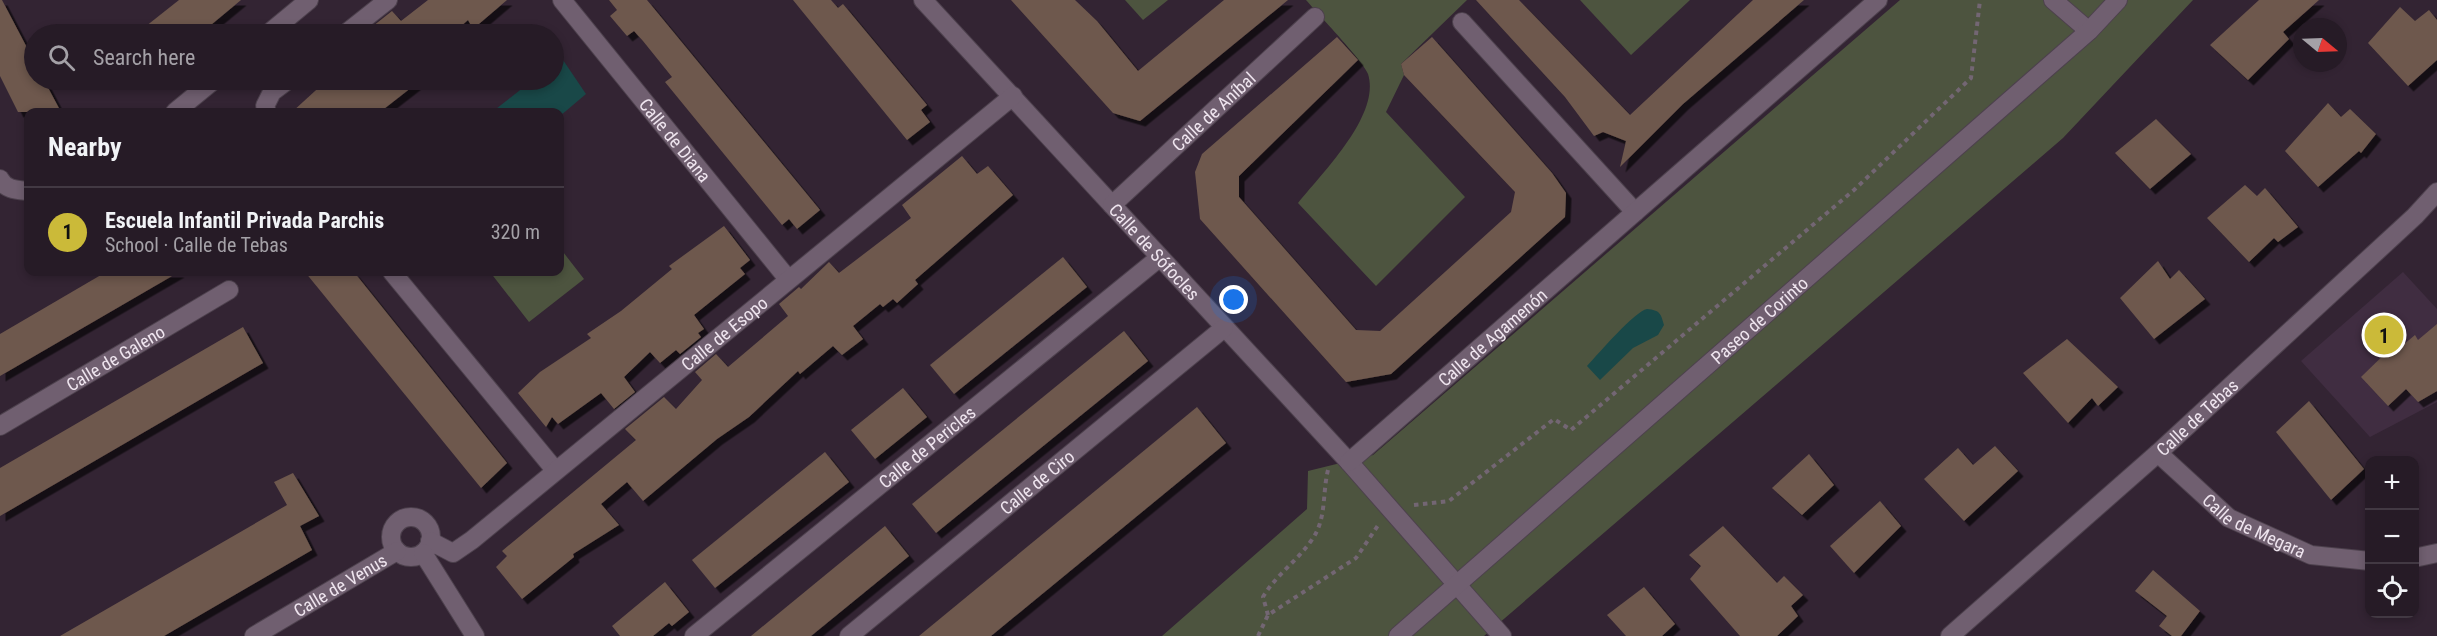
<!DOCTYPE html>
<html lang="en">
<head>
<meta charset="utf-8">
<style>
	:root { --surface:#261b26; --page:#2e242e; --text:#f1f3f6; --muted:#a4a1a7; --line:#423943; --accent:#cbba39 }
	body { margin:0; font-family:"Roboto Condensed",sans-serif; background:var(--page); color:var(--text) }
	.controls { position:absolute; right:18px; bottom:18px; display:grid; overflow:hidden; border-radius:12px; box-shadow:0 3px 9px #0003 }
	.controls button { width:54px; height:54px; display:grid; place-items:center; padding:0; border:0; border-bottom:2px solid var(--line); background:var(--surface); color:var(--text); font:30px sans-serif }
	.compass { position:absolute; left:2293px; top:18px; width:54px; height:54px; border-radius:50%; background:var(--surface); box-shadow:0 3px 9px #0003; rotate:109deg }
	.you { position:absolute; left:1234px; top:300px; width:21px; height:21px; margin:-15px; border:4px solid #fff; border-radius:50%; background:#1a73e8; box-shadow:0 0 0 9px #1a73e833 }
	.badge { display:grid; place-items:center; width:39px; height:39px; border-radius:50%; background:var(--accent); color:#111; font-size:20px; font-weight:700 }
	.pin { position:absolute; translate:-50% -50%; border:3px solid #fff; box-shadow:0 2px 6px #0006 }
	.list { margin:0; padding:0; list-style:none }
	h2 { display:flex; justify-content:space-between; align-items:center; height:78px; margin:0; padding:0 24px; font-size:26px }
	h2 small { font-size:20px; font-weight:400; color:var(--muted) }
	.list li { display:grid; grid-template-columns:39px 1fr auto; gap:18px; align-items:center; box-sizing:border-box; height:90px; padding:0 24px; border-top:2px solid var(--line) }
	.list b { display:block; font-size:22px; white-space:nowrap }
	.list p { margin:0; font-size:20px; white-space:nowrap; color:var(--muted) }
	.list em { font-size:20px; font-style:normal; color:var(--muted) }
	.icon { flex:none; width:33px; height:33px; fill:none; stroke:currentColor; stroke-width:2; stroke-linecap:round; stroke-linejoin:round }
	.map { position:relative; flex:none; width:2437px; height:636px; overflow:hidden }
	.search { position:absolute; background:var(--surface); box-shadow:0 3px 9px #0003; left:24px; top:24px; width:540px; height:66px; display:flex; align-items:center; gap:15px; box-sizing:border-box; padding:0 21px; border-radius:33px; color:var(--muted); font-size:22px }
	.panel { position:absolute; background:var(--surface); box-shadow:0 3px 9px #0003; left:24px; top:108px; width:540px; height:168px; border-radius:12px }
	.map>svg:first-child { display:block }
	.built { fill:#402d41 }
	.green { fill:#4d543f }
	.water { fill:#194848 }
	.building { fill:#6e584d; filter:url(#shadow) }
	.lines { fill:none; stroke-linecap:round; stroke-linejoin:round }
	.street-casing { stroke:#4d414d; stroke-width:20 }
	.path { stroke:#736673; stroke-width:4; stroke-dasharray:4.5 4.5; stroke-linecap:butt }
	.street { stroke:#705f70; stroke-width:18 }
	.labels { text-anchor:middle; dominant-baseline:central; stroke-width:4.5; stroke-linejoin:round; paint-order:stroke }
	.street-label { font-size:18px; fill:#efe5ef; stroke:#171017 }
</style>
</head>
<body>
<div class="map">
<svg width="2437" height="636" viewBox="0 0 2437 636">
	<defs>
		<filter id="shadow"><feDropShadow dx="5.5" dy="5.5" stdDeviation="0" flood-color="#0009"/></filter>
	</defs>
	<rect width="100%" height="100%" fill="#332433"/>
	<polygon class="built" points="2403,272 2437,309 2437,402 2370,437 2301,361"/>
	<g class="green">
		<polygon points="1125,0 1168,0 1143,20"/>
		<path d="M1306 0H1467L1401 64 1404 75 1386 112 1465 197 1376 286 1298 203C1322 173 1381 115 1368 74 1365 63 1317 13 1306 0Z"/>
		<polygon points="1580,0 1690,0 1631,55"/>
		<polygon points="1900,0 2193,0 2063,138 1484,636 1162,636 1307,509 1308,471 1373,455"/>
		<polygon points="560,248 584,279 529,322 490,272 560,272"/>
	</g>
	<g class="water">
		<polygon points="561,57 586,94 560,116 560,112 492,112 533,80 554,80 554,64"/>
		<path d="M1647 309C1660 310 1661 314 1664 325L1658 335 1633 348 1600 380 1587 366C1599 353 1635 311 1647 309Z"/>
	</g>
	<g class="building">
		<polygon points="0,0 2,0 34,61 34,80 44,80 61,112 18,112 0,76"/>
		<polygon points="179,0 241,0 200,34 136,34"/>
		<polygon points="428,0 507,0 473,29 468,20 452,34 363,34 392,11 401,21"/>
		<polygon points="609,0 647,0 820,210 797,229 789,219 782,225 665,82 672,77 643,41 634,31 627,36 610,16 617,10"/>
		<polygon points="793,0 831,0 838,8 843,4 927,105 921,110 930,122 907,140"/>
		<polygon points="1011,0 1075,0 1097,21 1138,71 1224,0 1288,0 1140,121 1113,113"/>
		<polygon points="1476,0 1519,0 1630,115 1753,0 1804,0 1683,104 1620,167 1626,141 1603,132 1594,136 1565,97"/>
		<polygon points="2259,0 2319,0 2283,32 2289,39 2248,80 2210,45"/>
		<polygon points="2400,7 2415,21 2429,10 2437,20 2437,60 2408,86 2368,43"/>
		<polygon points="1337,37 1358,60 1239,176 1239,197 1356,330 1380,331 1511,212 1515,192 1404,75 1401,64 1432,37 1552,173 1566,193 1565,217 1391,374 1346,382 1200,219 1195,172 1202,154"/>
		<polygon points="327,80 421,80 380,112 292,112"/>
		<polygon points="2328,103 2341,117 2350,109 2376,134 2361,153 2359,151 2318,187 2285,151"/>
		<polygon points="2156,119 2191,154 2150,189 2115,153"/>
		<polygon points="962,156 977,174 988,166 1013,195 915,280 918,284 897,303 893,299 883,307 880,304 853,326 863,339 842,355 833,346 800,374 798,371 749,417 717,439 643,501 627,482 601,504 619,525 573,554 574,557 522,599 496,567 507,556 502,551 636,440 625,429 664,397 676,409 702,380 695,372 716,354 728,367 788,316 779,304 799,287 801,289 829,262 839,273 911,218 902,205"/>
		<polygon points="2245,185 2257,196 2265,188 2298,227 2278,242 2274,238 2249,262 2207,218"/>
		<polygon points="724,226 750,260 740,268 745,274 694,315 704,329 698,333 701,337 680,354 676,350 660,363 650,352 624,377 635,392 614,409 601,393 558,424 552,417 546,427 518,393 540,372 591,338 587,334 621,311 672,269 669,266"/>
		<polygon points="1063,257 1087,287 954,394 930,365"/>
		<polygon points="2158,261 2170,279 2179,270 2205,299 2154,339 2120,298"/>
		<polygon points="106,272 179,272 0,376 0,334"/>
		<polygon points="305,272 354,272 507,463 481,488"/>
		<polygon points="2437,324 2437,391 2418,402 2406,389 2388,406 2361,377 2394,345 2397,350 2415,335 2418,340"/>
		<polygon points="243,327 263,363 0,516 0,468"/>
		<polygon points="1124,331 1148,361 936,533 912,504"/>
		<polygon points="2067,339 2118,387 2098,406 2092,398 2068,423 2023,373"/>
		<polygon points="903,388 927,417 875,459 851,430"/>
		<polygon points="2309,401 2364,469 2331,500 2276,432"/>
		<polygon points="1197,407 1226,443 991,636 919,636"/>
		<polygon points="1995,446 2018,471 1964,521 1924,479 1958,448 1973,465"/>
		<polygon points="825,452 849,482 715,588 692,560"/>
		<polygon points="1809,454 1834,485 1802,515 1772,488"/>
		<polygon points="293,473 319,516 300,526 312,550 164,636 60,636 287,505 274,482"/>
		<polygon points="1880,501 1901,526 1854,573 1830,546"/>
		<polygon points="885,526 909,556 811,636 751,636"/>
		<polygon points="1723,526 1777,583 1784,576 1803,595 1791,606 1798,616 1777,636 1740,636 1690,579 1701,566 1689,555"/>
		<polygon points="2153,570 2200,611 2181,636 2172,636 2159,626 2167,616 2135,591"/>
		<polygon points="665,582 689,612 672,626 669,623 653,636 620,636 612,626"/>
		<polygon points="1644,587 1675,624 1662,636 1626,636 1607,615"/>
	</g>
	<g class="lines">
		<g class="street-casing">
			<g id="street">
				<path id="s1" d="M562 0 788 279"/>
				<path id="s2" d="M923 0 1349 462 1502 636"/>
				<polyline points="2053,0 2089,31"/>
				<polyline points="1462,22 1635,212"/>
				<polyline points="268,34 309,0"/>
				<polyline points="345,34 388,0"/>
				<polyline points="175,112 214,80"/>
				<polyline points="267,112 265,106 272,92 288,80"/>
				<path d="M0 179C5 190 18 190 28 191"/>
				<path id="s3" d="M1112 205 1315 17"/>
				<polyline points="392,272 555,470"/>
				<path id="s4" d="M0 426 229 290"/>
				<path id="s5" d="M2158 453 2229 518 2311 555 2370 561"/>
				<path id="s6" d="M1349 462 1878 0"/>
				<circle cx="411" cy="537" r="20"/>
				<path id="s7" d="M430 541 453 553 472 540 1013 96"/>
				<polyline points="423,553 475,636"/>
				<polyline points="2414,558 2437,553"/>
				<path id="s8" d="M254 636 397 551"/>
				<path id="s9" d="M694 636 1159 258"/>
				<path id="s10" d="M849 636 1224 328"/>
				<path id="s11" d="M1398 636 2089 31 2118 0"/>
				<path id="s12" d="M1950 636 2158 453 2415 216 2437 192"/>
			</g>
		</g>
		<g class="path">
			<polyline points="1414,505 1449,501 1554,419 1571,430 1854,190 1971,78 1980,0"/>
			<path d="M1268 615 1263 597C1276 575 1296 562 1311 541 1327 520 1322 494 1328 470"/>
			<polyline points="1258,636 1268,615 1356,558 1379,524"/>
		</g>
		<use href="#street" class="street"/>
	</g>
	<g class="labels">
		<g class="street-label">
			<text stroke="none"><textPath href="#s3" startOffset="138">Calle de Aníbal</textPath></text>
			<text stroke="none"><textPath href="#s1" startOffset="180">Calle de Diana</textPath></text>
			<text stroke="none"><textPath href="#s2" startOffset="342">Calle de Sófocles</textPath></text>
			<text stroke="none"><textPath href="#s11" startOffset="480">Paseo de Corinto</textPath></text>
			<text stroke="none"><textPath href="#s7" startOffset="375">Calle de Esopo</textPath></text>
			<text stroke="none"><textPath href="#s6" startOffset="190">Calle de Agamenón</textPath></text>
			<text stroke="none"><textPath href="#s4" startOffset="134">Calle de Galeno</textPath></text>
			<text stroke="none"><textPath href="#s12" startOffset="330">Calle de Tebas</textPath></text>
			<text stroke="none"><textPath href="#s9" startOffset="300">Calle de Pericles</textPath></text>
			<text stroke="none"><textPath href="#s10" startOffset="243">Calle de Ciro</textPath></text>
			<text stroke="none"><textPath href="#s5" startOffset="122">Calle de Megara</textPath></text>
			<text stroke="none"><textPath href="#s8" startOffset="100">Calle de Venus</textPath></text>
		</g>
	</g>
</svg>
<div class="controls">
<button>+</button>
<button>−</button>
<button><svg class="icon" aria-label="locate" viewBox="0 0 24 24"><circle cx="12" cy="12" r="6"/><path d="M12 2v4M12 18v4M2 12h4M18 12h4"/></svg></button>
</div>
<svg class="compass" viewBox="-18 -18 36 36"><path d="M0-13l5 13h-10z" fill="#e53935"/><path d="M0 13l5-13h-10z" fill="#a4a1a7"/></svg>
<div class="you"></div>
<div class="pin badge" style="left:2384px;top:335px">1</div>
<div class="search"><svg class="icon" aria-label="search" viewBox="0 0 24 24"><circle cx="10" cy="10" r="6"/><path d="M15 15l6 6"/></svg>Search here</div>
<section class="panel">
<h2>Nearby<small></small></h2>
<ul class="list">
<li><span class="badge">1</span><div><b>Escuela Infantil Privada Parchis</b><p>School · Calle de Tebas</p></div><em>320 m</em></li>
</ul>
</section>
</div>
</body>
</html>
